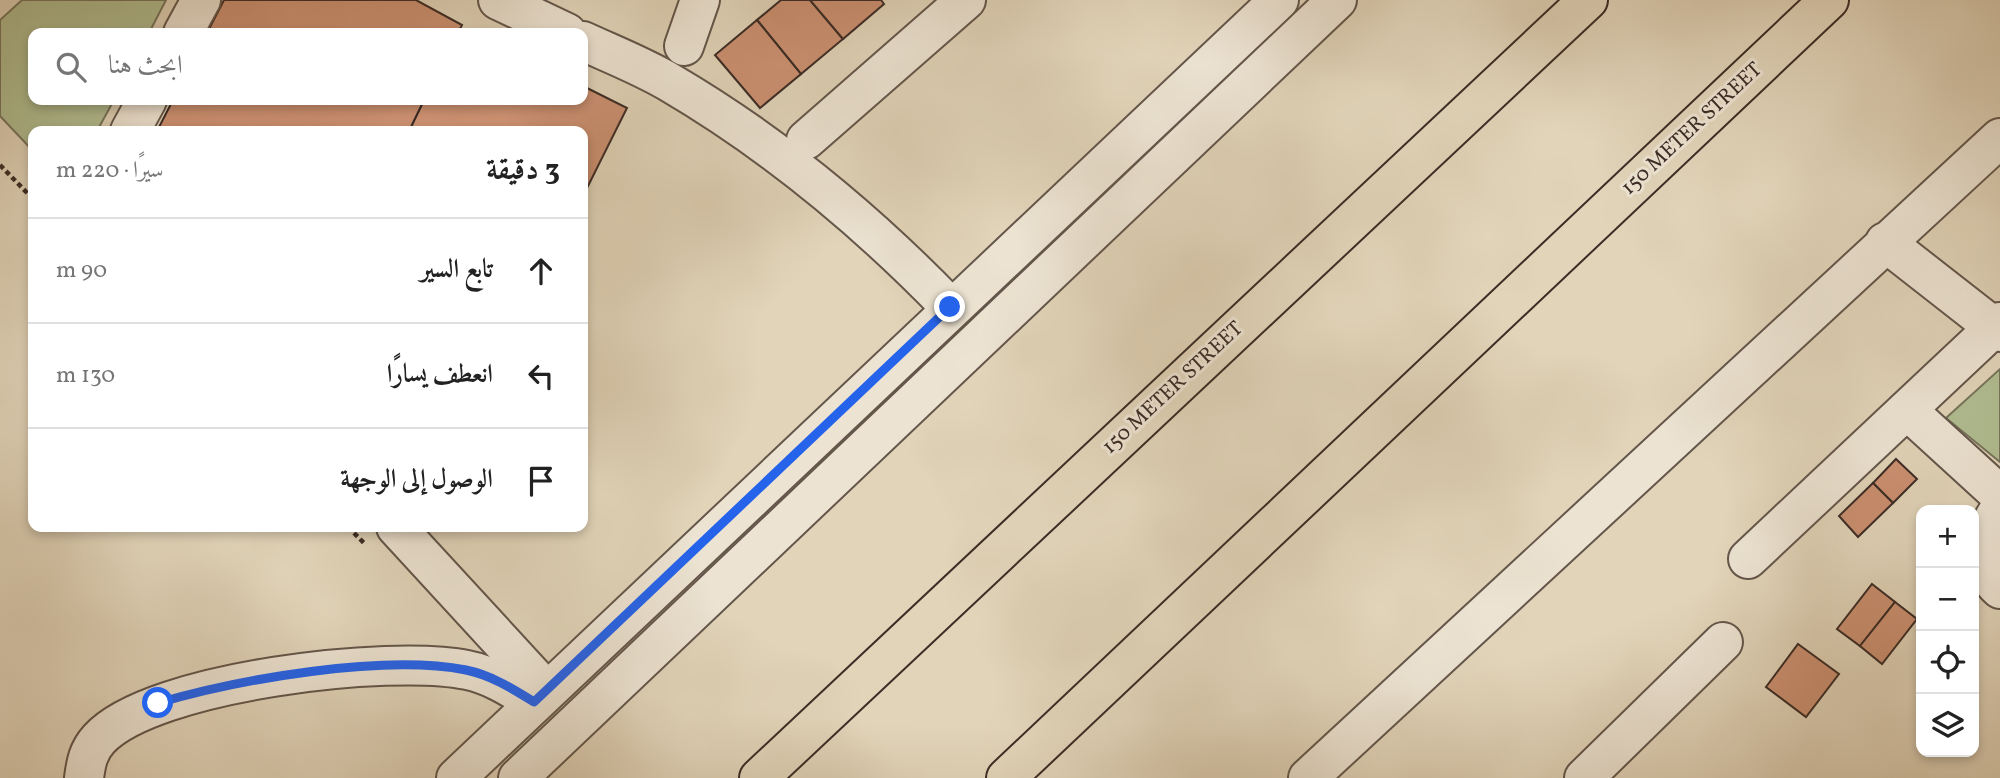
<!DOCTYPE html>
<html lang="ar">
<head>
<meta charset="utf-8">
<style>
	:root { --surface:#fff; --page:#f2f2f2; --text:#222; --muted:#767676; --line:#e0e0e0 }
	body { margin:0; font-family:Vollkorn,Amiri,serif; background:var(--page); color:var(--text); direction:rtl }
	.controls { position:absolute; right:21px; bottom:21px; display:grid; overflow:hidden; border-radius:14px; box-shadow:0 4px 10px #0003 }
	.controls button { width:63px; height:63px; display:grid; place-items:center; padding:0; border:0; border-bottom:2px solid var(--line); background:var(--surface); color:var(--text); font:35px sans-serif }
	.stop { position:absolute; width:21px; height:21px; margin:-16px; border:5px solid #2563eb; border-radius:50%; background:#fff }
	.stop.end { background:#2563eb; border-color:#fff; box-shadow:0 2px 7px #0008 }
	.list { margin:0; padding:0; list-style:none }
	h2 { display:flex; justify-content:space-between; align-items:center; height:91px; margin:0; padding:0 28px; font-size:30px }
	h2 small { font-size:23px; font-weight:400; color:var(--muted) }
	.list li { display:grid; grid-template-columns:46px 1fr auto; gap:21px; align-items:center; box-sizing:border-box; height:105px; padding:0 28px; border-top:2px solid var(--line) }
	.list b { display:block; font-size:26px; white-space:nowrap }
	.list em { font-size:23px; font-style:normal; color:var(--muted) }
	.icon { flex:none; width:38px; height:38px; fill:none; stroke:currentColor; stroke-width:2; stroke-linecap:round; stroke-linejoin:round }
	.map { position:relative; flex:none; width:2000px; height:778px; overflow:hidden; direction:ltr }
	.search { position:absolute; background:var(--surface); box-shadow:0 4px 10px #0003; left:28px; top:28px; width:560px; height:77px; display:flex; align-items:center; gap:18px; box-sizing:border-box; padding:0 24px; border-radius:14px; color:var(--muted); font-size:26px }
	.panel { position:absolute; background:var(--surface); box-shadow:0 4px 10px #0003; left:28px; top:126px; width:560px; height:406px; border-radius:14px; direction:rtl }
	.map>svg:first-child { display:block }
	.green { fill:#b0bd91; stroke:#76745c; stroke-width:2 }
	.building { fill:#cb9071; stroke:#3b2c26; stroke-width:2 }
	.lines { fill:none; stroke-linecap:round; stroke-linejoin:round }
	.minor-casing { stroke:#64564b; stroke-width:42 }
	.highway-casing { stroke:#3b2c26; stroke-width:42 }
	.path { stroke:#3b2c26; stroke-width:4.5; stroke-dasharray:5 3.5; stroke-linecap:butt }
	.minor { stroke:#ece3d2; stroke-width:38 }
	.highway { stroke:#e1d4b9; stroke-width:38 }
	.route { stroke:#2563eb; stroke-width:9 }
	.labels { text-anchor:middle; dominant-baseline:central; stroke-width:6; stroke-linejoin:round; paint-order:stroke }
	.street-label { font-size:21px; fill:#3b2c26; stroke:#ece3d2 }
</style>
</head>
<body>
<div class="map">
<svg width="2000" height="778" viewBox="0 0 2000 778">
	<rect width="100%" height="100%" fill="#e1d4b9"/>
	<filter id="stains"><feTurbulence type="fractalNoise" baseFrequency=".00286" numOctaves="4"/><feColorMatrix values="0 0 0 0 .2 0 0 0 0 .09 0 0 0 0 .02 0 0 0 .5 -.17"/></filter>
	<radialGradient id="worn" r=".72"><stop offset=".6" stop-color="#630" stop-opacity="0"/><stop offset="1" stop-color="#630" stop-opacity=".3"/></radialGradient>
	<g class="green">
		<polygon points="22,0 166,0 149,33 33,33 33,100 114,100 97,131 33,131 33,151 0,116 0,20"/>
		<polygon points="2000,369 2000,462 1946,418"/>
	</g>
	<g class="building">
		<polygon points="224,0 416,0 462,25 458,33 207,33"/>
		<polygon points="781,0 810,0 843,39 801,74 757,20"/>
		<polygon points="810,0 881,0 884,4 843,39"/>
		<polygon points="757,20 801,74 760,108 715,55"/>
		<polygon points="583,86 627,108 583,196 583,131 409,131 424,100 583,100"/>
		<polygon points="173,100 424,100 409,131 157,131"/>
		<polygon points="1896,459 1917,479 1893,503 1873,483"/>
		<polygon points="1873,483 1893,503 1858,537 1839,516"/>
		<polygon points="1872,584 1895,602 1860,646 1837,629"/>
		<polygon points="1895,602 1917,619 1882,664 1860,646"/>
		<polygon points="1798,644 1839,674 1806,717 1766,687"/>
	</g>
	<g class="lines">
		<g class="minor-casing">
			<g id="minor">
				<polyline points="498,0 567,33"/>
				<polyline points="183,33 201,0"/>
				<path d="M583 41C611 54 642 66 669 82 773 143 867 221 950 307"/>
				<polyline points="684,46 700,0"/>
				<polyline points="130,131 147,100"/>
				<polyline points="806,140 966,0"/>
				<polyline points="1885,242 2000,332"/>
				<polyline points="1907,410 2000,495"/>
				<path d="M2000 509C1982 533 1976 568 2000 589"/>
				<polyline points="396,527 546,690"/>
				<polyline points="1748,559 2000,322"/>
				<path d="M84 778C86 763 88 751 99 739 152 681 391 654 467 670 492 675 513 689 534 702"/>
				<polyline points="456,778 1279,0"/>
				<polyline points="518,778 1337,0"/>
				<polyline points="1308,778 2000,138"/>
				<polyline points="1584,778 1723,642"/>
			</g>
		</g>
		<g class="highway-casing">
			<g id="highway">
				<polyline points="759,778 1588,0"/>
				<polyline points="1006,778 1829,0"/>
			</g>
		</g>
		<g class="path">
			<polyline points="0,165 33,199"/>
			<polyline points="348,527 366,545"/>
		</g>
		<use href="#minor" class="minor"/>
		<use href="#highway" class="highway"/>
	</g>
	<g class="lines">
		<path class="route" d="M158 703C240 679 382 654 466 670 491 675 513 689 534 702L950 307"/>
	</g>
	<g class="labels">
		<g class="street-label">
			<text transform="translate(1692 129) rotate(-43)">150 METER STREET</text>
			<text transform="translate(1173 388) rotate(-43)">150 METER STREET</text>
		</g>
	</g>
	<rect width="100%" height="100%" filter="url(#stains)"/>
	<rect width="100%" height="100%" fill="url(#worn)"/>
</svg>
<div class="controls">
<button>+</button>
<button>−</button>
<button><svg class="icon" aria-label="locate" viewBox="0 0 24 24"><circle cx="12" cy="12" r="6"/><path d="M12 2v4M12 18v4M2 12h4M18 12h4"/></svg></button>
<button><svg class="icon" aria-label="layers" viewBox="0 0 24 24"><path d="M12 4l9 5-9 5-9-5zM3 14l9 5 9-5"/></svg></button>
</div>
<div class="stop" style="left:158px;top:703px"></div>
<div class="stop end" style="left:950px;top:307px"></div>
<div class="search"><svg class="icon" aria-label="search" viewBox="0 0 24 24"><circle cx="10" cy="10" r="6"/><path d="M15 15l6 6"/></svg>ابحث هنا</div>
<section class="panel">
<h2>3 دقيقة<small>سيرًا · 220 m</small></h2>
<ul class="list">
<li><svg class="icon" aria-label="ahead" viewBox="0 0 24 24"><path d="M12 20V5M6 11l6-6 6 6"/></svg><div><b>تابع السير</b></div><em>90 m</em></li>
<li><svg class="icon" aria-label="left" viewBox="0 0 24 24"><path d="M17 20v-9H6M10 6l-5 5 5 5"/></svg><div><b>انعطف يسارًا</b></div><em>130 m</em></li>
<li><svg class="icon" aria-label="arrive" viewBox="0 0 24 24"><path d="M6 21V4h12l-3 4 3 4H6"/></svg><div><b>الوصول إلى الوجهة</b></div></li>
</ul>
</section>
</div>
</body>
</html>
